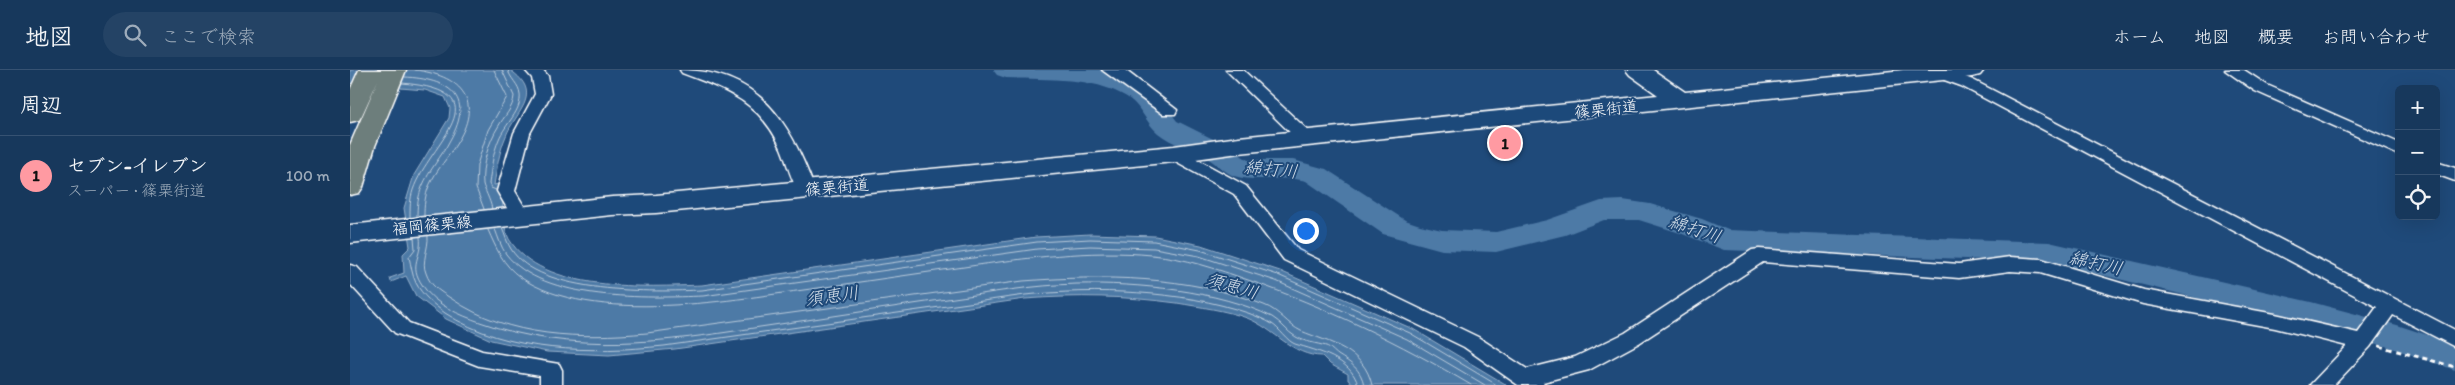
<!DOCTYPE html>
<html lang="ja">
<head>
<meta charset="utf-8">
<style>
	:root { --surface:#17385c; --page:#244365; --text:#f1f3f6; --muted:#9eacbb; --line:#365272; --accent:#ff9aa2 }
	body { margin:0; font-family:Itim,"Klee One",sans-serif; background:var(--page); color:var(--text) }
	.controls { position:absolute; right:15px; top:15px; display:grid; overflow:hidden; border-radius:8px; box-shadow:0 5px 20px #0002 }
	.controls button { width:45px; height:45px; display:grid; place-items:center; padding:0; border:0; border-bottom:1px solid var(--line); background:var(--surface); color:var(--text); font:25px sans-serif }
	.you { position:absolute; left:955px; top:160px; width:18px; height:18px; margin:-12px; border:4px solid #fff; border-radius:50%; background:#1a73e8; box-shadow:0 0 0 8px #1a73e833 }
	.badge { display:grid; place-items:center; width:32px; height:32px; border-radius:50%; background:var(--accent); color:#111; font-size:16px; font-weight:700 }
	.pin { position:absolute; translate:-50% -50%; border:2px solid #fff; box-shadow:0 1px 5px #0006 }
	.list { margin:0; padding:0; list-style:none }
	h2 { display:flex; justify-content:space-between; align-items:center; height:65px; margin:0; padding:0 20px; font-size:21px }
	h2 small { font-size:16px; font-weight:400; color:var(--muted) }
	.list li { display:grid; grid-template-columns:32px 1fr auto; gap:15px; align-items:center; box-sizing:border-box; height:80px; padding:0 20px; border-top:1px solid var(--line) }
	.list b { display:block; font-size:19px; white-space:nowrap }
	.list p { margin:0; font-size:16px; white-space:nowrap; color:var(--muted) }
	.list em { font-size:16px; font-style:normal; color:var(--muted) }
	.icon { flex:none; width:28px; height:28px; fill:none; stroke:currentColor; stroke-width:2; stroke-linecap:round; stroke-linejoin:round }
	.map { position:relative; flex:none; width:2105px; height:315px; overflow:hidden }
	header { display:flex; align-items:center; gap:30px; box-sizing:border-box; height:70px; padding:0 25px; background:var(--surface); border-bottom:1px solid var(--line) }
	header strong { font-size:24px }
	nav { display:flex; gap:28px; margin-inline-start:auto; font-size:18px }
	.search { width:350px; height:45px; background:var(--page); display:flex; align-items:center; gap:12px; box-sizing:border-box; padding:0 18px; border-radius:28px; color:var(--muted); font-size:19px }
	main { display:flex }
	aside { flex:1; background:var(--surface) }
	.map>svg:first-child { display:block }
	.water { fill:#4e7aa6; stroke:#95afca }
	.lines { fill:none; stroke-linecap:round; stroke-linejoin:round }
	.shore { stroke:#b8cadb; stroke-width:1 }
	.river { fill:#4e7aa6; fill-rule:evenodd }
	.street-casing { stroke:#fff; stroke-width:3 }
	.secondary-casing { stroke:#fff; stroke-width:3 }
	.primary-casing { stroke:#fff; stroke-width:3 }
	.path { stroke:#fff; stroke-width:3; stroke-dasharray:5 4; stroke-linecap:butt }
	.street { fill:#1f4a7a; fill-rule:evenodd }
	.secondary { fill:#1f4a7a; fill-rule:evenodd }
	.primary { fill:#6d7e7c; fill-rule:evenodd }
	.labels { text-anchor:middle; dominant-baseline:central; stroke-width:4; stroke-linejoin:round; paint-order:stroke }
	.street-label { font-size:16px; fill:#fff; stroke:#1f4a7a }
	.water-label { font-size:18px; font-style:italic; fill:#d3dee9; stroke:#1f4a7a }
</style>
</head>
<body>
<header>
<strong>地図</strong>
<div class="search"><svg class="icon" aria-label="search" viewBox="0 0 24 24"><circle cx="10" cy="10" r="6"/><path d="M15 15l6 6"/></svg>ここで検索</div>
<nav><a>ホーム</a><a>地図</a><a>概要</a><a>お問い合わせ</a></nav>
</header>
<main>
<aside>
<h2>周辺<small></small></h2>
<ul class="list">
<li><span class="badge">1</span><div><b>セブン-イレブン</b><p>スーパー · 篠栗街道</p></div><em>100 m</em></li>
</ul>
</aside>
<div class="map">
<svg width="2105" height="315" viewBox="0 0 2105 315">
	<rect width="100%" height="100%" fill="#1f4a7a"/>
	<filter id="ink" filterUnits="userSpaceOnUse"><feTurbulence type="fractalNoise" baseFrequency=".02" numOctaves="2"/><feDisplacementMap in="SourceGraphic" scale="10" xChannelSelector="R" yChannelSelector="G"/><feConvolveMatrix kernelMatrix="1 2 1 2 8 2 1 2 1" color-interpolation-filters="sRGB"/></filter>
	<g filter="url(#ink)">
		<path class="water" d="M0 0H160C195 24 165 42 156 66 149 82 147 98 144 115L153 113C152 126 152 157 159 169 192 223 297 217 352 215L686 167 740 164 805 166 851 175 930 201 1063 259 1157 315H1006L998 310V304L980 294 972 286C942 286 925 259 897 248 875 240 850 237 827 233 774 226 728 225 675 229L325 279 259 285 197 282 141 270 96 249 66 226 56 206 41 212 40 208 54 203 53 184 60 177 54 138 64 105 99 48 100 38 95 27 75 20 0 14Z"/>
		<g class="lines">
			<g class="shore">
				<path d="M65 0C108 5 134 28 108 71 99 87 86 100 79 116 75 126 74 135 74 146"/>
				<path d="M55 7C97 9 126 25 100 70 92 86 79 100 72 117 68 127 67 136 67 147"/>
				<path d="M52 13C156 22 79 73 63 120 60 129 60 138 60 147"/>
				<path d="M146 120 141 118 139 114C141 99 143 83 149 69 155 54 172 41 170 24 169 14 160 9 158 0"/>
				<polyline points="134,139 126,118 127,95 138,60 157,27 144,0"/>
				<path d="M142 139C140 129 134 119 133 114 131 96 139 71 148 57 154 46 163 39 164 26L152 0"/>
				<path d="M152 158C155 165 157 173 161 179 189 225 305 222 352 220L687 172 740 169 804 171 850 180 928 205 1060 263 1147 315"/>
				<path d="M145 159C148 167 151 177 156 184 193 232 299 228 353 226L687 179 740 176 804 178 849 186 926 211 1057 269 1135 315"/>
				<path d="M138 160C146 178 153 195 170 207 243 257 386 229 468 218 517 211 565 204 614 197 676 188 739 179 802 185 835 188 867 199 898 210 976 237 1050 273 1121 315"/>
				<path d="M78 166C79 178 71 192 76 203 80 216 91 222 102 229 159 268 231 269 297 263L673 211C752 205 839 205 914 235 930 241 938 255 951 261 980 273 1014 279 1022 315"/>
				<path d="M64 167 65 179 59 187C61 195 62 205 66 213 72 225 84 235 95 243 157 284 243 283 314 276L675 225C745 218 831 220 898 243 906 246 916 250 922 254 930 259 937 271 945 274 967 281 1001 288 1008 315"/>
				<path d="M70 167C73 188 57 193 73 216 85 235 110 245 130 252 221 285 317 272 410 257 472 248 534 238 597 229 640 223 683 215 727 214 787 213 868 220 922 247 931 252 937 262 946 267 955 272 966 273 976 276 980 277 984 282 988 285 1001 293 1011 299 1014 315"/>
			</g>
			<path class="river" d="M643 0H752L770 4 795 16 808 26 827 51 877 76 898 90H943L976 99 1055 150 1070 155 1092 160 1146 162 1197 150 1251 131 1273 130 1300 134 1352 149 1378 160 1699 172 1961 232 2047 255 2105 274V300L2039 277 1961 256 1699 192 1374 180 1330 163 1289 150H1254L1215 165 1146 182 1092 180 1033 164 956 111C933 105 907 113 884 106 874 102 865 92 855 87 841 79 821 74 808 63 795 52 791 35 775 26 741 6 695 10 656 8L647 5Z"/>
			<g class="street-casing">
				<g id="street">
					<polygon points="175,0 193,0 198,6 201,24 180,63 165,121 180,146 178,150 171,152 164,150 147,121 164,63 185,24 182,8"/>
					<path d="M330 0C409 0 441 53 465 120L462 124H450C441 111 437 92 431 78 409 31 377 20 332 3Z"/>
					<polygon points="752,0 775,0 827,40 825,44 813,44"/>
					<polygon points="876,0 893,0 963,65 966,69 963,73 951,73"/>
					<polygon points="1573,0 1596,0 1623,10 2105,260 2105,277 2043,245 2020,277 1984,315 1960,315 1997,276 1925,258 1793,234 1690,203 1660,201 1609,208 1413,192 1289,273 1239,300 1193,312 1195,315 1168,315 1114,277 934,190 884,124 818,88 815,84 818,80 830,80 896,116 948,180 1128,267 1177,299 1225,287 1275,263 1402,180 1409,179 1609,194 1660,187 1691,189 1794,220 1925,244 2008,263 2027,237 1611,16 1575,3"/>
					<polygon points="1875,0 1894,0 1917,15 2049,73 2049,85 1905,21"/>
					<polygon points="2086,92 2105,98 2105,111 2086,104"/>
					<polygon points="0,195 7,197 59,253 132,281 209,294 212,300 212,315 190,315 190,306 129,296 45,263 0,214"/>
				</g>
			</g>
			<g class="secondary-casing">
				<polygon id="secondary" points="1276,0 1303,0 1335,22 1553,0 1634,0 1630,5 1622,7 889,83 824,92 306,143 262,145 0,173 0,155 262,127 306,125 824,76 889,67 1308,25 1280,5"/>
			</g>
			<g class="primary-casing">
				<polygon id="primary" points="9,0 56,0 25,76 13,117 9,123 0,125 0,75 28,10 12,45 9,50 0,52 0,20"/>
			</g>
			<polyline class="path" points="2029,276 2105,297"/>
			<use href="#street" class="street"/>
			<use href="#secondary" class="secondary"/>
			<use href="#primary" class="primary"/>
		</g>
	</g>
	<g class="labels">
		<g class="street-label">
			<text transform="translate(1256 39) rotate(-6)">篠栗街道</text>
			<text transform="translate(487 117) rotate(-5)">篠栗街道</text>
			<text transform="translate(82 155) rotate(-6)">福岡篠栗線</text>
		</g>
		<g class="water-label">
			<text transform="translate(921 99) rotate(6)">綿打川</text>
			<text transform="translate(1345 159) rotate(18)">綿打川</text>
			<text transform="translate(1746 193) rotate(13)">綿打川</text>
			<text transform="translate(882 216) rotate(16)">須恵川</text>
			<text transform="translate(482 226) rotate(-8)">須恵川</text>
		</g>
	</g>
</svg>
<div class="controls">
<button>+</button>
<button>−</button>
<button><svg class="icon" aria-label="locate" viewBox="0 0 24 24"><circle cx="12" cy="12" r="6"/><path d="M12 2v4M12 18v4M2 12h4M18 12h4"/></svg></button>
</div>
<div class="you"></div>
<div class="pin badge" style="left:1155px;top:73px">1</div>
</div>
</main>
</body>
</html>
